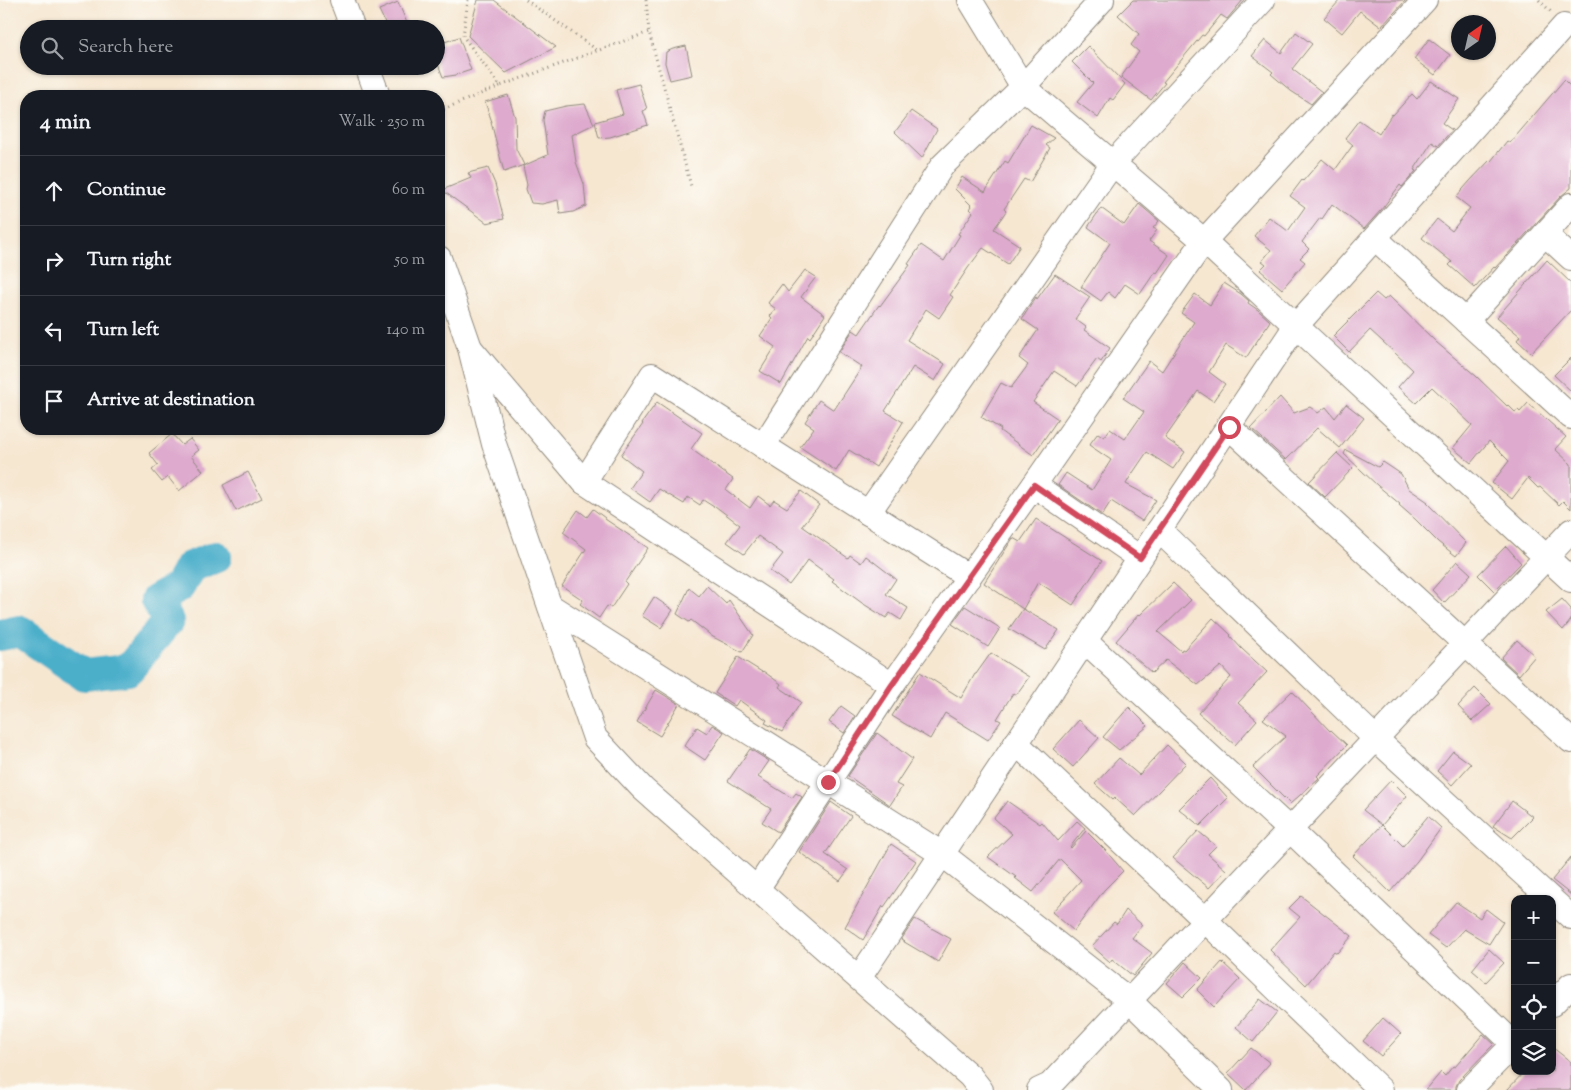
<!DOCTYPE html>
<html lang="en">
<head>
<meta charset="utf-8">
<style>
	:root { --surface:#171b24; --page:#20242c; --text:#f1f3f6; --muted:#9ea1a6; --line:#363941 }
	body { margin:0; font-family:"Sorts Mill Goudy",serif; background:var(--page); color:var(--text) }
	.controls { position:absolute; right:15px; bottom:15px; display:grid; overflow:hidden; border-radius:10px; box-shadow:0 1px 4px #0004 }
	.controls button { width:45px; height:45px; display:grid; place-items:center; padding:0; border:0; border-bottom:1px solid var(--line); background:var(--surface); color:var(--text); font:25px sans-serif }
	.compass { position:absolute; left:1451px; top:15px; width:45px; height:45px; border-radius:50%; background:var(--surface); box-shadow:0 1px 4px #0004; rotate:34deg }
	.stop { position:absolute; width:15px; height:15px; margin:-11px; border:4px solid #d1495b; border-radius:50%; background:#fff }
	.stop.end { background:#d1495b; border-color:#fff; box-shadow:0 1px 5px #0008 }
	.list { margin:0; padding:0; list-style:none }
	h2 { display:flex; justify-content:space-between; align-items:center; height:65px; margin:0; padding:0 20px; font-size:21px }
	h2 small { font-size:16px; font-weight:400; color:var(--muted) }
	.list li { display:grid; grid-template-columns:32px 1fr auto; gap:15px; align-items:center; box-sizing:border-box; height:70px; padding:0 20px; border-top:1px solid var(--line) }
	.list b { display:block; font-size:19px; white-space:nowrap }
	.list em { font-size:16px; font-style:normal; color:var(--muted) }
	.icon { flex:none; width:28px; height:28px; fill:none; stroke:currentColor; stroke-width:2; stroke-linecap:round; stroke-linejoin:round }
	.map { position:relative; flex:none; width:1571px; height:1090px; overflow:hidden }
	.search { position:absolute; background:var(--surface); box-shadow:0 1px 4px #0004; left:20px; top:20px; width:425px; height:55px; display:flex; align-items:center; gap:12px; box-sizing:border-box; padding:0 18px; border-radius:28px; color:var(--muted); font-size:19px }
	.panel { position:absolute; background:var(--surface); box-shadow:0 1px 4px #0004; left:20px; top:90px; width:425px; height:345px; border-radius:20px }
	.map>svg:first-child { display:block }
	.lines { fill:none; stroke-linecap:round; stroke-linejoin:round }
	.river { stroke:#4bafca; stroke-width:32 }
	.building { fill:#deaace }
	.minor-casing { stroke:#90897e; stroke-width:26 }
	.path { stroke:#90897e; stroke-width:3; stroke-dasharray:1 4; stroke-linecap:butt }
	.minor { stroke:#fff; stroke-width:24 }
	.route { stroke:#d1495b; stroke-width:6 }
</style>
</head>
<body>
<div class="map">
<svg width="1571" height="1090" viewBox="0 0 1571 1090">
	<rect width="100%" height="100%" fill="#fdfcf7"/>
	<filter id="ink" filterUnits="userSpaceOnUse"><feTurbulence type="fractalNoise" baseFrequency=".02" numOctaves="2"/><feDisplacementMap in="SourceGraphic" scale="10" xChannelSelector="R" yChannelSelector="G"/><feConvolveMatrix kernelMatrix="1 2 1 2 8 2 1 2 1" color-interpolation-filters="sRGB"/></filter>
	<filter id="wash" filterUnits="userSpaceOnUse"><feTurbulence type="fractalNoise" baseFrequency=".0096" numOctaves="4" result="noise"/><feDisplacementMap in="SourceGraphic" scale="20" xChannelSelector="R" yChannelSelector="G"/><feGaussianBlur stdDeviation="1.12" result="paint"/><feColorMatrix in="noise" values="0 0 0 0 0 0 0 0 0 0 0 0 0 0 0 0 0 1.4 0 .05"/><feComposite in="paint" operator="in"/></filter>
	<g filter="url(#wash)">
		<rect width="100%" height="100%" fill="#f6e7d1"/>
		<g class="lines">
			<polyline class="river" points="0,635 20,631 84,675 128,670 168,621 156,600 179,587 190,567 216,557"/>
		</g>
		<g id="blocks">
			<g class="building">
				<polygon points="478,0 494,0 556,47 506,73 468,36"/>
				<polygon points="1133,0 1243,0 1227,19 1221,15 1204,36 1202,35 1163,82 1165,83 1151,100 1121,77 1139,52 1131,45 1139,34 1118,15"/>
				<polygon points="1340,0 1406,0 1381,27 1360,11 1342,33 1324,18"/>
				<polygon points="398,2 407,23 394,29 388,29 379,10"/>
				<polygon points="1296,32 1312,44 1292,69 1322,92 1311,104 1291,91 1271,74 1273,72 1252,56 1265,40 1281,53"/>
				<polygon points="459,37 471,70 456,75 443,77 436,59 436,45"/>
				<polygon points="1429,39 1450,55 1435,75 1414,59"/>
				<polygon points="686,46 692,75 670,80 665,63 666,52 673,49"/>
				<polygon points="1088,46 1125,84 1113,100 1110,98 1098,118 1077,102 1093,83 1072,62"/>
				<polygon points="1564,80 1571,87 1571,188 1561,196 1495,268 1494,267 1475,288 1449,265 1452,262 1422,238 1437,219 1452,231 1470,208 1456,197 1470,181 1490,160 1491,161 1507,141 1510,143"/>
				<polygon points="1431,81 1459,99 1442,123 1452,130 1438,146 1432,142 1414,170 1416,171 1402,187 1400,185 1381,210 1364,229 1332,204 1322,219 1320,218 1302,242 1309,249 1300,258 1305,262 1282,289 1260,270 1266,264 1262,261 1271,250 1254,236 1269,217 1288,231 1305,207 1290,196 1302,180 1303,181 1322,159 1335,170 1353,145 1345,138 1359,120 1379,134 1392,114 1393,115 1412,94 1417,99"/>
				<polygon points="639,84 647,109 643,111 648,125 610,137 599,138 595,122 623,114 616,90"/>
				<polygon points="508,95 515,117 516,149 524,165 504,172 491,122 492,122 485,102"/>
				<polygon points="585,104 594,124 572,135 576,162 584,184 586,206 573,212 560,214 558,200 542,204 531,203 526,189 527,185 523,166 548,155 543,120 545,111 566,106"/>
				<polygon points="911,111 937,129 922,158 895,132"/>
				<polygon points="1031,125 1054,138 1046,145 1050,148 1030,182 1024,179 1004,209 1006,211 994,229 1020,246 1008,264 983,248 968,268 950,295 953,297 939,318 926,309 907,340 945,364 935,381 913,367 885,411 903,422 876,467 849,450 836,471 800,447 814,428 805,422 819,400 834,410 862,367 839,352 853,330 859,334 879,305 880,306 910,265 908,264 921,245 944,261 960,235 958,234 973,212 970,209 972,206 955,189 962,177 985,192 1005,161 1008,163"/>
				<polygon points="488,168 495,184 504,219 487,223 442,190 471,178 468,173"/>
				<polygon points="1139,204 1159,221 1153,228 1157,230 1149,241 1169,255 1157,273 1155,272 1140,294 1125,284 1115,298 1108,292 1101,301 1081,287 1110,243 1088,227 1101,208 1124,225"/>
				<polygon points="1547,260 1571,283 1571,310 1531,353 1517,340 1520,336 1497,317"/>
				<polygon points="805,270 816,277 801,297 825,315 810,338 808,336 781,384 760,371 775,347 760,336 772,318 770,316 776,309 768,303 782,284 788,292"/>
				<polygon points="1055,274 1090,297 1075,319 1086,327 1084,330 1110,348 1101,362 1097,359 1077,386 1054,371 1033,402 1058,419 1033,455 1000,431 1001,429 981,417 1001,383 1011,388 1028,365 1019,358 1038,330 1022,319 1036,297 1037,299"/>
				<polygon points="1224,283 1241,294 1249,301 1248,303 1258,310 1270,321 1246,358 1226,345 1209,372 1225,384 1213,401 1198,391 1165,438 1185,452 1173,469 1147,452 1130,477 1126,484 1156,500 1142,521 1111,501 1102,515 1058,485 1066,473 1092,490 1111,460 1089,445 1098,433 1104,437 1110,429 1125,439 1144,412 1123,398 1149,361 1162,371 1194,322 1181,313 1195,294 1210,305"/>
				<polygon points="1376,293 1384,300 1389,296 1436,342 1476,376 1507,406 1508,405 1515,412 1518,410 1520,412 1528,403 1566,437 1555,449 1571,464 1571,509 1563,501 1559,505 1540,487 1538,488 1528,478 1512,499 1492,483 1509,461 1489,441 1471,463 1453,448 1472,425 1432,387 1416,403 1398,387 1413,370 1394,352 1370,330 1349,352 1333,336"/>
				<polygon points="1571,358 1571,391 1554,375"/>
				<polygon points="1280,397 1294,413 1310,407 1318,413 1326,407 1335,418 1346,404 1364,418 1340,448 1317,428 1286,460 1251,428"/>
				<polygon points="657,402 702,433 691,449 733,479 726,490 750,508 758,496 770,505 774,500 787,508 801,491 819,505 802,526 848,558 850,555 861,563 866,556 896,579 886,594 908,608 901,620 890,613 886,618 862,603 832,581 834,579 808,560 789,585 770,571 783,554 758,536 744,554 727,542 740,525 715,506 714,507 703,500 700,505 688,497 684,504 659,489 650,502 630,488 642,471 621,455 643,424 642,423"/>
				<polygon points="172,434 182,445 190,439 199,450 191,456 203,471 179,491 168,477 162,482 152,470 158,465 149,453"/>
				<polygon points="1346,450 1378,467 1383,462 1401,474 1409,489 1428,502 1427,503 1466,543 1456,556 1438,542 1415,519 1399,505 1400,504 1378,486 1344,454"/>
				<polygon points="1337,453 1353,468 1325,497 1309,482"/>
				<polygon points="248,472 262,498 236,511 223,485"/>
				<polygon points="593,509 605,518 605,519 648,548 625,582 627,584 611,608 607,606 599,618 580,604 583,600 562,586 586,549 563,532 578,510 587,517"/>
				<polygon points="1036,519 1102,561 1073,605 1038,582 1023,609 984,583 1013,538 1020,542"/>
				<polygon points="1506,546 1521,563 1494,591 1478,575"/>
				<polygon points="1457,561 1471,574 1444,603 1432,590"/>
				<polygon points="1173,583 1191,600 1158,632 1181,651 1182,649 1184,650 1213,618 1231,635 1230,636 1242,649 1267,672 1238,703 1257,720 1235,745 1198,713 1231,677 1221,666 1198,685 1166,660 1152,673 1116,641 1139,614 1140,615"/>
				<polygon points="707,586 726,604 729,600 753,635 742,652 713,637 691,620 689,622 677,614 689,588 699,596"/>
				<polygon points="654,597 673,610 661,628 642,616"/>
				<polygon points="1562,599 1571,609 1571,620 1563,630 1546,612"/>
				<polygon points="965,606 1000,628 988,647 952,624"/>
				<polygon points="1023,609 1059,630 1045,650 1009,629"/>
				<polygon points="1517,640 1535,656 1519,675 1501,658"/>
				<polygon points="991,653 1029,677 1016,695 1013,693 997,719 1001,721 988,740 945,713 930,739 892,716 920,672 961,698 975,674 976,674"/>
				<polygon points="738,657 762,672 763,671 781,684 779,687 801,702 782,732 765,723 767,720 739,700 735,706 715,693"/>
				<polygon points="1475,688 1491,704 1472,721 1458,706"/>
				<polygon points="656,690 679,704 660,736 637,722"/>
				<polygon points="1292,691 1330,731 1331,730 1347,745 1317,776 1319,778 1290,804 1253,767 1286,736 1263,719"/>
				<polygon points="841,706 855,716 844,733 829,722"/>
				<polygon points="1129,707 1148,726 1119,750 1103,737"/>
				<polygon points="1079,720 1099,738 1073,767 1053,749"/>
				<polygon points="712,725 724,732 705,760 684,746 697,727 707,733"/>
				<polygon points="877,733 912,759 896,784 902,787 890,805 848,776"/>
				<polygon points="1167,745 1186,763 1135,816 1115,798 1113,800 1095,784 1119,758 1139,775"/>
				<polygon points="750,749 769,761 758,777 792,798 796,793 802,797 778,832 762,822 771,809 728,781"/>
				<polygon points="1453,751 1471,764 1452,785 1437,771"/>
				<polygon points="1210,778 1228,798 1200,826 1179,809"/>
				<polygon points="1391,780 1407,796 1382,825 1363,810"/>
				<polygon points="1007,801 1040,824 1042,822 1058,841 1077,821 1085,828 1070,847 1071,848 1086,831 1105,850 1123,871 1104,890 1074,931 1052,912 1081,880 1060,859 1033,892 1015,878 1016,877 988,857 1012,834 994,818"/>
				<polygon points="1512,801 1533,817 1512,838 1493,826"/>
				<polygon points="831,802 851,816 825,854 848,870 840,881 799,852"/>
				<polygon points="1428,816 1441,828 1417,861 1390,892 1353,856 1382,825 1403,846"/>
				<polygon points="1198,831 1216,846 1208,854 1226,870 1209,888 1173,858"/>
				<polygon points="891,844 916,861 884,907 883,906 863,940 845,927"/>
				<polygon points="1571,857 1571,895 1552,880"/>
				<polygon points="1301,896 1352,936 1337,953 1334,951 1306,985 1270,950 1300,917 1289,908"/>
				<polygon points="1456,902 1480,918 1486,909 1503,922 1489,944 1464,929 1446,948 1428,935"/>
				<polygon points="1126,910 1142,925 1132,938 1152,953 1133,976 1112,959 1110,962 1092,946 1114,922 1117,924"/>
				<polygon points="915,919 951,939 938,962 901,940"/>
				<polygon points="1489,949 1504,963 1486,982 1472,970"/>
				<polygon points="1185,962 1202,978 1183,997 1167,983"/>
				<polygon points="1222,962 1240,979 1214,1007 1197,990"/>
				<polygon points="1260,999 1277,1012 1253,1042 1236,1027"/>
				<polygon points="1383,1018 1401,1034 1381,1056 1363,1041"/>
				<polygon points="1483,1034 1494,1044 1459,1080 1456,1086 1456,1090 1426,1090 1441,1072 1445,1076 1453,1066 1455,1067"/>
				<polygon points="1552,1047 1571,1062 1571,1090 1507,1090 1525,1071 1552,1071"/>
				<polygon points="1251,1048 1270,1063 1246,1090 1228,1073"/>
			</g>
		</g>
	</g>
	<g filter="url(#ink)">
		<use href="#blocks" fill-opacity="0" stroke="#90897e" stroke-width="1"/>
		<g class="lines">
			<g class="minor-casing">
				<g id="minor">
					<polyline points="342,0 353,29"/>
					<polyline points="970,0 1023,87 1204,241 1571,580"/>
					<polyline points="367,66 378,96"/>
					<polyline points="1545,234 1571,258"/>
					<polyline points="1375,238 1571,417"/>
					<polyline points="439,258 470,348 494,444 595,738 643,789 970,1076 981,1090"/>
					<polyline points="1466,321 1571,205"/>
					<polyline points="470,348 584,482 892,685 1034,485 1204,241 1425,0"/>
					<polyline points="1229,427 1571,741"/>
					<polyline points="763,446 942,166 1023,87 1102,0"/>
					<polyline points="584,482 652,375 969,577"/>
					<polyline points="1034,485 1140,558"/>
					<polyline points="868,513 1113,163 1263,0"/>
					<polyline points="1159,530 1376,739 1551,899"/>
					<polyline points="550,606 942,854 1129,1000 1221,1090"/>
					<polyline points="1085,641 1290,830 1514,1044"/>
					<polyline points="1016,743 1205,920 1381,1090"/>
					<polyline points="757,889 892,685"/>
					<polyline points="1552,900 1571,917"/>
					<polyline points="859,978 1295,327 1564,26"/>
					<polyline points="1552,1004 1571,985"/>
					<polyline points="1039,1090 1050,1085 1571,531"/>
					<polyline points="1469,1090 1515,1043"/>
				</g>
			</g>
			<g class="path">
				<polyline points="468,0 463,36 500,86 649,32"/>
				<polyline points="526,0 597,50"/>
				<polyline points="646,0 649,32 691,186"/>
				<polyline points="1539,0 1551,12"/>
				<polyline points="439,111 500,86"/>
			</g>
			<use href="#minor" class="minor"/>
		</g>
	</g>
	<g class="lines" filter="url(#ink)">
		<polyline class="route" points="828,782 892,685 1034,485 1140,558 1229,427"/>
	</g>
</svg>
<div class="controls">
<button>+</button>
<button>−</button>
<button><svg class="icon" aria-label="locate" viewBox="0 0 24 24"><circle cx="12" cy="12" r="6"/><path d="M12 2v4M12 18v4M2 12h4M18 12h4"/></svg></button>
<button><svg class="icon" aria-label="layers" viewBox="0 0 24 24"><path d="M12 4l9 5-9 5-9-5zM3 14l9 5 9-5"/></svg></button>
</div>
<svg class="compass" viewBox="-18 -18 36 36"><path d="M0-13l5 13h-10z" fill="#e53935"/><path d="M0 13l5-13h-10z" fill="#9ea1a6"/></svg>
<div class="stop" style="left:1229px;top:427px"></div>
<div class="stop end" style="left:828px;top:782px"></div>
<div class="search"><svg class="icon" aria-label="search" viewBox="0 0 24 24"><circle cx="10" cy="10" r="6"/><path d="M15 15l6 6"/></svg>Search here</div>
<section class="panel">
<h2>4 min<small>Walk · 250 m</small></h2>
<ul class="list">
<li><svg class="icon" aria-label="ahead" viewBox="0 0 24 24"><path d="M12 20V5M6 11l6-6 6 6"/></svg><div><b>Continue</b></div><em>60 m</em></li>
<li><svg class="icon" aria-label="right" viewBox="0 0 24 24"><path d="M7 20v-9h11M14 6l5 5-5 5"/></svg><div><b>Turn right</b></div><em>50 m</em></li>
<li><svg class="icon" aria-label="left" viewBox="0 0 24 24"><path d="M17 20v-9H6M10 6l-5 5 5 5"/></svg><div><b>Turn left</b></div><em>140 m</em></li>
<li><svg class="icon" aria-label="arrive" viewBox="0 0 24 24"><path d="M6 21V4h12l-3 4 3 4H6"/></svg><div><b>Arrive at destination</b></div></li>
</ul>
</section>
</div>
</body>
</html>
